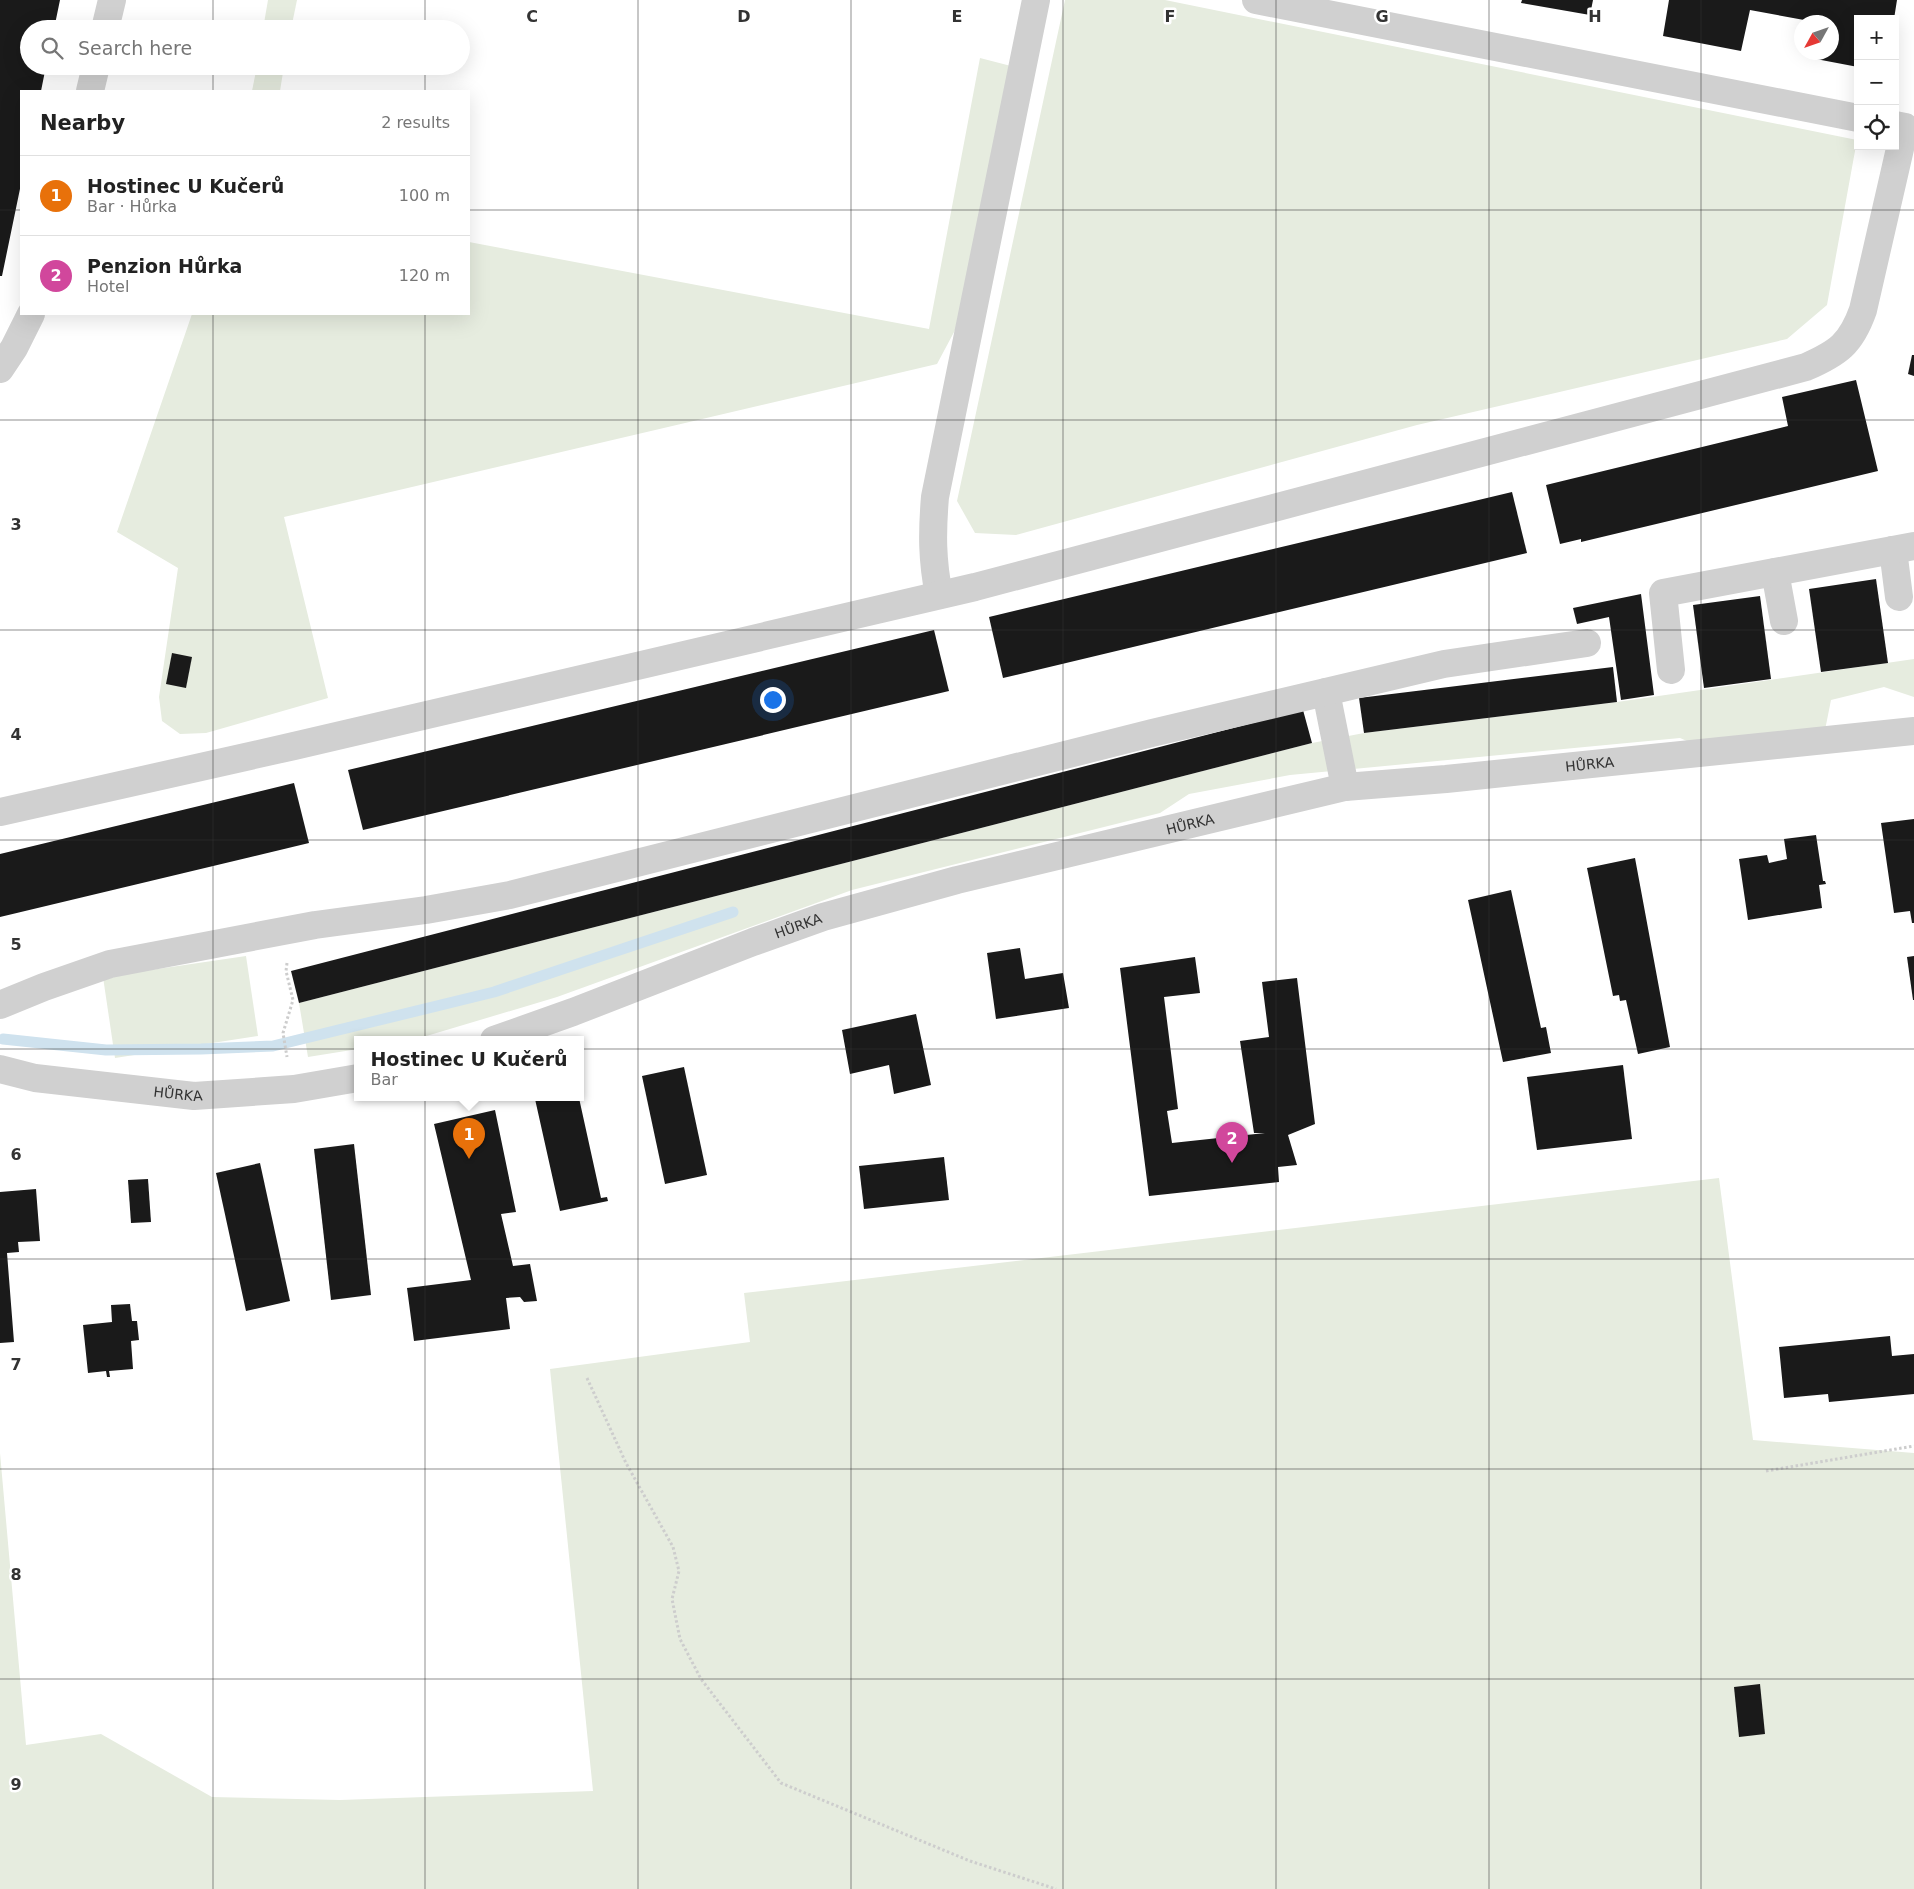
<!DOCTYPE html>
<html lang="en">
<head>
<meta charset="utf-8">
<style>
	:root { --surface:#fff; --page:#f2f2f2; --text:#222; --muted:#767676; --line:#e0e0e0; --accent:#e63946 }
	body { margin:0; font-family:"DejaVu Sans",sans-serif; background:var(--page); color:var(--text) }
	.controls { position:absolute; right:15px; top:15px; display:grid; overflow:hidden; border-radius:0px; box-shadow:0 5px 20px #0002 }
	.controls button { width:45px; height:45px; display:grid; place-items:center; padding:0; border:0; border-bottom:1px solid var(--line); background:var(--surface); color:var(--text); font:25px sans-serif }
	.compass { position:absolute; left:1794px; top:15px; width:45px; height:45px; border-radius:50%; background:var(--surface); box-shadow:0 5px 20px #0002; rotate:230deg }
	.you { position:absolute; left:772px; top:699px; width:18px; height:18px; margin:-12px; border:4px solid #fff; border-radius:50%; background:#1a73e8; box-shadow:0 0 0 8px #1a73e833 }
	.badge { display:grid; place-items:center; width:32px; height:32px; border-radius:50%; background:var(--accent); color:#fff; font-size:16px; font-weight:700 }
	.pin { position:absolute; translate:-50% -41px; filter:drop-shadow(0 1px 2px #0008) }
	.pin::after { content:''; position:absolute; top:26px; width:18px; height:15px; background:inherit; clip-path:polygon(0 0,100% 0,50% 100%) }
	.popup { position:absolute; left:354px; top:1036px; width:230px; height:65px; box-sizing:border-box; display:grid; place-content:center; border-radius:0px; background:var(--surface); filter:drop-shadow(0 1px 4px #0005); font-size:16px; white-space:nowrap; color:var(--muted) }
	.popup b { font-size:19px; color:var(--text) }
	.popup::after { content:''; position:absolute; left:50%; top:100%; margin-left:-10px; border:10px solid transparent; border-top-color:var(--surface) }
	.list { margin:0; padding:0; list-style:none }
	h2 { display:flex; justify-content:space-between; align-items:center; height:65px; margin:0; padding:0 20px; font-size:21px }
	h2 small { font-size:16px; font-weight:400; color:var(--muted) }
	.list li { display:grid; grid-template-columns:32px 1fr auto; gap:15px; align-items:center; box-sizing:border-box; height:80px; padding:0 20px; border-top:1px solid var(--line) }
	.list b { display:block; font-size:19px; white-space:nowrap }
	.list p { margin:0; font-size:16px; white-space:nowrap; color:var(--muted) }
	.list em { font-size:16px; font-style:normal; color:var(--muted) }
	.icon { flex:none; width:28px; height:28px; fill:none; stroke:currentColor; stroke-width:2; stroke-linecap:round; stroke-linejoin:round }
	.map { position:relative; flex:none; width:1914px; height:1889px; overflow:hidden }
	.search { position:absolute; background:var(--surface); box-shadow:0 5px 20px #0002; left:20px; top:20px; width:450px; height:55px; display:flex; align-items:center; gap:12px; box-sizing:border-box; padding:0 18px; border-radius:28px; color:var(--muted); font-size:19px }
	.panel { position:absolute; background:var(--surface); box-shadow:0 5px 20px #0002; left:20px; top:90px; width:450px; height:225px; border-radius:0px }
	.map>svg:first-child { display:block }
	.green { fill:#e6ecdf }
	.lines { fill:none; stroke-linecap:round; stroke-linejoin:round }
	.stream { stroke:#cfe2ee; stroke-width:11 }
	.building { fill:#1a1a1a }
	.path { stroke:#cdcdcd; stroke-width:3; stroke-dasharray:2.5 2.5; stroke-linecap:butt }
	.minor { stroke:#d0d0d0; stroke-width:28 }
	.grid { fill:none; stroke:#333; stroke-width:1; stroke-opacity:0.55 }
	.labels { text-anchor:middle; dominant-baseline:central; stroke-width:5; stroke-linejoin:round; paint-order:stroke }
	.street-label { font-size:14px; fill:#333; stroke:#fff }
	.grid-label { font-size:16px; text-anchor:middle; font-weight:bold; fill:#333; stroke:#fff; stroke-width:5; stroke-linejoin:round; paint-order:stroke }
</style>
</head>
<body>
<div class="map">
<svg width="1914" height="1889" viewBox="0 0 1914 1889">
	<rect width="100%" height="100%" fill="#fff"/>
	<g class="green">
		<polygon points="268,0 297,0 291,29 263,29"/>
		<polygon points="1065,0 1165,0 1857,140 1827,305 1787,339 1417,425 1016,535 975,533 957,501"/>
		<polygon points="980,58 1011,66 961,319 937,364 284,517 328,698 206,733 180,734 162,721 159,697 178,568 117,532 192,314 469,314 469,242 929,329"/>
		<polygon points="257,66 284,66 280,91 252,91"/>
		<polygon points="1914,659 1914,697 1884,687 1831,700 1825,730 1694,744 1680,738 1290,775 1189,794 1160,813 852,890 557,997 413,1040 358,1040 358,1049 308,1057 299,1003 1312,743 1364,733 1617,702"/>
		<polygon points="246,956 258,1036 115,1058 103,977"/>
		<polygon points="1719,1178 1753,1440 1914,1453 1914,1889 0,1889 0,1453 26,1745 101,1734 212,1797 340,1800 593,1791 550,1369 750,1342 744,1293"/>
	</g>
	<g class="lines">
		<polyline class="stream" points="3,1039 106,1050 201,1049 273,1046 494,992 733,912"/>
	</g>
	<g class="building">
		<polygon points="0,0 60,0 54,29 29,29 29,66 46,66 41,91 21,91 21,184 2,276 0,276"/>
		<polygon points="1522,0 1593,0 1590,15 1521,3"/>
		<polygon points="1669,0 1897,0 1894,19 1858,19 1858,67 1816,59 1817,52 1832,52 1832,22 1815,22 1750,10 1741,51 1663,36"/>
		<polygon points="1912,355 1914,355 1914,376 1908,374"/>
		<polygon points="1856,380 1878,471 1581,542 1581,539 1560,544 1546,485 1788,426 1782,397"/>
		<polygon points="1512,492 1527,553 1003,678 989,617"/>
		<polygon points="1876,579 1888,663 1821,672 1809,589"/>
		<polygon points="1641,594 1654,695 1621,700 1609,617 1577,624 1573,608"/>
		<polygon points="1760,596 1771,679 1704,688 1693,605"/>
		<polygon points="934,630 949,691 363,830 348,770"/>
		<polygon points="172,653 192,657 186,688 166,684"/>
		<polygon points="1613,667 1617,702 1364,733 1359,698"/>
		<polygon points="1303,710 1312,743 299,1003 291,971"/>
		<polygon points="294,783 309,843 0,917 0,854"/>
		<polygon points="1914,819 1914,923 1912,923 1910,911 1894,913 1881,823"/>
		<polygon points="1816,835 1823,881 1825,881 1826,884 1819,885 1822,908 1748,920 1739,859 1767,855 1769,863 1787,859 1784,839"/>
		<polygon points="1635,858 1670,1047 1638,1054 1626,1000 1620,1001 1619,995 1613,996 1587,868"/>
		<polygon points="1511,890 1541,1028 1546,1027 1551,1053 1503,1062 1468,900"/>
		<polygon points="1020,948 1025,979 1063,973 1069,1008 996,1019 987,953"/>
		<polygon points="1914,956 1914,1000 1913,1000 1907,957"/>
		<polygon points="1195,957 1200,993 1164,997 1178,1109 1167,1111 1172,1143 1265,1133 1254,1133 1240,1041 1269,1037 1262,982 1297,978 1315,1124 1288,1135 1297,1165 1278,1167 1279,1182 1149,1196 1120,968"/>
		<polygon points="916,1014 931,1085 894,1094 889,1065 850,1074 842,1030"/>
		<polygon points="1623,1065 1632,1139 1537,1150 1527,1077"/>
		<polygon points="684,1067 707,1175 665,1184 642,1076"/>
		<polygon points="542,1098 579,1098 601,1198 607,1197 608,1201 560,1211 535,1099"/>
		<polygon points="495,1110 516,1212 501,1214 513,1266 530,1264 537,1301 524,1302 520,1297 506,1298 510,1329 414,1341 407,1288 471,1280 434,1124"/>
		<polygon points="354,1144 371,1295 331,1300 314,1149"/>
		<polygon points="944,1157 949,1200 864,1209 859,1166"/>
		<polygon points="260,1163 290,1301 246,1311 216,1173"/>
		<polygon points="148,1179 151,1222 131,1223 128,1180"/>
		<polygon points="36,1189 40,1241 18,1242 19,1252 7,1253 14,1342 0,1343 0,1192"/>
		<polygon points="130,1304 132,1321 137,1321 139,1340 131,1341 133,1369 109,1371 110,1377 107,1377 106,1371 88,1373 83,1325 112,1322 111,1305"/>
		<polygon points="1890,1336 1892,1356 1914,1354 1914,1394 1829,1402 1828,1394 1784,1398 1779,1347"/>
		<polygon points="1760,1684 1765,1734 1739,1737 1734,1687"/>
	</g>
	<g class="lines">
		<g class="path">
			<polyline points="287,963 286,971 293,1000 283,1033 287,1057"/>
			<polyline points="587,1378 626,1463 673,1547 679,1571 672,1599 680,1639 701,1679 781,1783 970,1861 1056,1889"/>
			<polyline points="1766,1471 1914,1446"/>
		</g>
		<g class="minor">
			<polyline points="1256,0 1858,118"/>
			<polyline points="105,29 112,0"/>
			<polyline points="90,91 96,66"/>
			<polyline points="0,369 14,348 31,314"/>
			<polyline points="1893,550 1899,597"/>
			<polyline points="1775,572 1784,621"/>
			<path d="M939 595C932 560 932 533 935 497L1036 0"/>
			<polyline points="1671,670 1663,593 1914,546"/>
			<polyline points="1326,692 1345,787"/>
			<path d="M0 812 294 746 975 587 1806 367C1838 353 1851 344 1863 310L1905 127 1895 125"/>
			<polyline points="0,1005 44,987 110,964 315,925 426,910 510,895 1152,733 1444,664 1587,643"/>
			<path id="s1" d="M494 1040 573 1012 753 942 823 917 957 880 1345 787 1446 779 1914 731"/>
			<path id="s2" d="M0 1069 35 1078 194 1096 294 1089 358 1078"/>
		</g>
	</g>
	<path class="grid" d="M213 0V29M425 0V29M638 0V1889M851 0V1889M1063 0V1889M1276 0V1889M1489 0V1889M1701 0V1889M213 66V91M425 66V91M0 210H21M469 210H1914M213 314V1889M425 314V1889M0 420H1914M0 630H1914M0 840H1914M0 1049H1914M0 1259H1914M0 1469H1914M0 1679H1914"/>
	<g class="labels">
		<g class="street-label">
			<text stroke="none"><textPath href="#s1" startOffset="1135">HŮRKA</textPath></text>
			<text stroke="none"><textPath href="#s1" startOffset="730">HŮRKA</textPath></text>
			<text stroke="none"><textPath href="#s1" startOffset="325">HŮRKA</textPath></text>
			<text stroke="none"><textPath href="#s2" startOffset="180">HŮRKA</textPath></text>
		</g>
	</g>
	<g class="grid-label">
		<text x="532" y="22">C</text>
		<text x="744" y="22">D</text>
		<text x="957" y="22">E</text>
		<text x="1170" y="22">F</text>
		<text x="1382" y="22">G</text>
		<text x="1595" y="22">H</text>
		<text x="16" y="530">3</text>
		<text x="16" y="740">4</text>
		<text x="16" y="950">5</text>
		<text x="16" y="1160">6</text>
		<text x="16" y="1370">7</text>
		<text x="16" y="1580">8</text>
		<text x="16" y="1790">9</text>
	</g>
</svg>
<div class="controls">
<button>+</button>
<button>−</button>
<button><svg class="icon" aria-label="locate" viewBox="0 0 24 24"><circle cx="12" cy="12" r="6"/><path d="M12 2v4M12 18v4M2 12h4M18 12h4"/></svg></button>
</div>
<svg class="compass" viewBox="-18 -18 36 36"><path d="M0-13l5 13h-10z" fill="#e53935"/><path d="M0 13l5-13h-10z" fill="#767676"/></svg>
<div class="you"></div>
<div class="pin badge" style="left:469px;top:1159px;background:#e8710a">1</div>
<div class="popup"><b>Hostinec U Kučerů</b>Bar</div>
<div class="pin badge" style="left:1232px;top:1163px;background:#d1479c">2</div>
<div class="search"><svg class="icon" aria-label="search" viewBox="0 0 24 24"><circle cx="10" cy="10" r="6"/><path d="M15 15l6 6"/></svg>Search here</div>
<section class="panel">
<h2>Nearby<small>2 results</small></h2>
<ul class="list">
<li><span class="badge" style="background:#e8710a">1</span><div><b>Hostinec U Kučerů</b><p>Bar · Hůrka</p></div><em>100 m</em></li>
<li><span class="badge" style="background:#d1479c">2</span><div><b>Penzion Hůrka</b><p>Hotel</p></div><em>120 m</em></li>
</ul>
</section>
</div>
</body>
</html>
